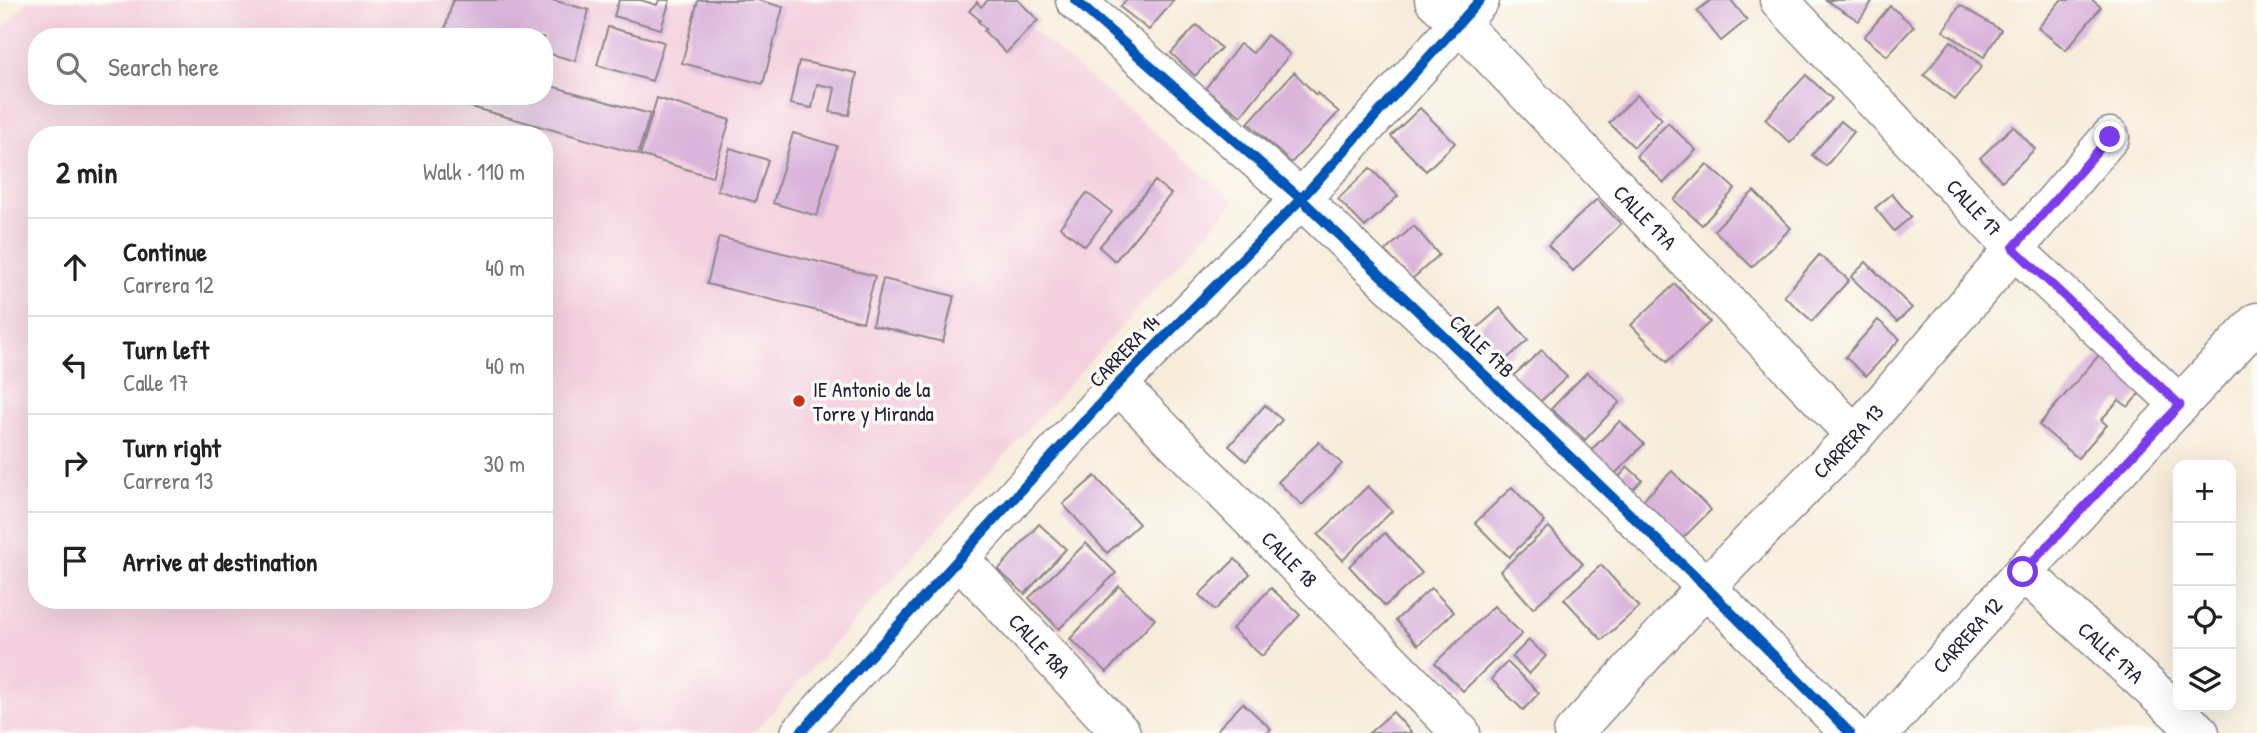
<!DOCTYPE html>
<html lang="en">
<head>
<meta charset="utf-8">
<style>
	:root { --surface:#fff; --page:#f6f6f6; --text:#222; --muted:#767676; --line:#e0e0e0 }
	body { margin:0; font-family:"Patrick Hand",sans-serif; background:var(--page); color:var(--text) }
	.controls { position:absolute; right:21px; bottom:21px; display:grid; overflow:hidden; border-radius:14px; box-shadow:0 7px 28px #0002 }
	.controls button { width:63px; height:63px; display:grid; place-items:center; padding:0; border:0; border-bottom:2px solid var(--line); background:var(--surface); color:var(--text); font:35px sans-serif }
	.stop { position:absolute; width:21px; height:21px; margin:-16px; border:5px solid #7c3aed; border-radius:50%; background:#fff }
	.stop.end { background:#7c3aed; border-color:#fff; box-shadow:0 2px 7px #0008 }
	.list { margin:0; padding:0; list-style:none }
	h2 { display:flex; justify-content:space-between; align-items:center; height:91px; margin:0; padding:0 28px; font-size:30px }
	h2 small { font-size:23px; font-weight:400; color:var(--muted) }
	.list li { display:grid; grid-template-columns:46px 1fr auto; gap:21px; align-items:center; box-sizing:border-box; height:98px; padding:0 28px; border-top:2px solid var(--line) }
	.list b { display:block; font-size:26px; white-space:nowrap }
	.list p { margin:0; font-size:23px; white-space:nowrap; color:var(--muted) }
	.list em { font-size:23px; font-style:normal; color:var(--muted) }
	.icon { flex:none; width:38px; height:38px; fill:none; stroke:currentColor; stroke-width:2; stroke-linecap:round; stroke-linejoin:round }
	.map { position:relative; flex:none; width:2257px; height:733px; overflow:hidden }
	.search { position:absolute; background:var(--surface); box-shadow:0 7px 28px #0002; left:28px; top:28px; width:525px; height:77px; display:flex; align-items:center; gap:18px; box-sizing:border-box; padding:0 24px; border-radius:28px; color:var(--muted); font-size:26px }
	.panel { position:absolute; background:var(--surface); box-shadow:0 7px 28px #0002; left:28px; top:126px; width:525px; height:483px; border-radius:28px }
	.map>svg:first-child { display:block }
	.built { fill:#f4cfde; fill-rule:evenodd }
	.building { fill:#dab4db }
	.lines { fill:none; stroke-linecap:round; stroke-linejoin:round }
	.street-casing { stroke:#8c878a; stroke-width:41 }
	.street { stroke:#fff; stroke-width:38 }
	.cycleway-casing { stroke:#fdfcf7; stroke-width:15 }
	.cycleway { stroke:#0057b8; stroke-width:10 }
	.route { stroke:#7c3aed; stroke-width:9 }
	.poi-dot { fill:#c8321e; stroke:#fdfcf7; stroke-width:2.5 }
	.labels { text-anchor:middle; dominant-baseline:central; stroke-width:7; stroke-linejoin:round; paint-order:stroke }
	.street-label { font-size:21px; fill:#22223b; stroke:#fdfcf7 }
	.poi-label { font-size:21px; fill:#22223b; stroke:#fdfcf7; text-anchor:start }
</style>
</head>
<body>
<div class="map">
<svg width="2257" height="733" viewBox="0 0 2257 733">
	<rect width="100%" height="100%" fill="#fdfcf7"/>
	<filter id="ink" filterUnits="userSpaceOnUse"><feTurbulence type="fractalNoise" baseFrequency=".0143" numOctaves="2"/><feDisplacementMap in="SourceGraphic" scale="14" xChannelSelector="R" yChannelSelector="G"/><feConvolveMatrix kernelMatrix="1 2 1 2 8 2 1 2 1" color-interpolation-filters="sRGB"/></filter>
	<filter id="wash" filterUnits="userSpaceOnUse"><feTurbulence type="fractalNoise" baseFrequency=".00686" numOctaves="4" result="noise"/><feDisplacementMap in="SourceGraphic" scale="28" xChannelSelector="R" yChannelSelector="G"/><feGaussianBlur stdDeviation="1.57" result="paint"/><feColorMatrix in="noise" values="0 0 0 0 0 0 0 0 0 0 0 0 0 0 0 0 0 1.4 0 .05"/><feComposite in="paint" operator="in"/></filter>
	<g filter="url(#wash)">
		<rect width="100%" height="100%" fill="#f7ecda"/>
		<path class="built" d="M29 0H997L1235 201 753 733H0V32ZM37 37H544V96H37ZM37 135H544V600H37Z"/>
		<g id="blocks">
			<g class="building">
				<polygon points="453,0 552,0 589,10 575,61 544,52 544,37 443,37"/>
				<polygon points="619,0 640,0 657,5 659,0 670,0 661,29 614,16"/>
				<polygon points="698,0 757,0 783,7 763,84 682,63"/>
				<polygon points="988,0 1018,0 1038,20 1006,53 984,31 986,29 978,21 980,20 969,11 977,2 981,7"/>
				<polygon points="1126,0 1174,0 1149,30 1120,7"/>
				<polygon points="1711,0 1731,0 1747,20 1721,41 1697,11"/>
				<polygon points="1826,0 1873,0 1859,21"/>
				<polygon points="2061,0 2092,0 2101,7 2066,50 2038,28"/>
				<polygon points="1960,5 2001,30 1984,57 1943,31"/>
				<polygon points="1890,6 1914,26 1887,56 1864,37"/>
				<polygon points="1197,25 1221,48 1195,76 1171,53"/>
				<polygon points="608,27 664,42 652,81 597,65"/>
				<polygon points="1267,35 1290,54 1241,116 1205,89 1240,44 1253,53"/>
				<polygon points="1951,41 1982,66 1955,100 1924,75"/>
				<polygon points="799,61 857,73 849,115 830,112 835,88 817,84 812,108 790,104"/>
				<polygon points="1294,72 1316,95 1317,93 1339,112 1291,163 1248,123"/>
				<polygon points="1806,75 1832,99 1790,143 1765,119"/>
				<polygon points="544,84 650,114 638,154 436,97 544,96"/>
				<polygon points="1637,95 1662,119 1634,147 1609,123"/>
				<polygon points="657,98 730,120 712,177 640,155"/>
				<polygon points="1420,108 1455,143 1426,171 1391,136"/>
				<polygon points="1841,121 1854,132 1826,166 1812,155"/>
				<polygon points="1668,123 1696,150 1664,183 1636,156"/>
				<polygon points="2013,126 2035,149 2002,181 1980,158"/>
				<polygon points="793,133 837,146 817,216 773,203"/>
				<polygon points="730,148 768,160 755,202 717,190"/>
				<polygon points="1707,164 1735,189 1702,225 1674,200"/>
				<polygon points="1370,168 1398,196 1365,227 1338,199"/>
				<polygon points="1155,181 1171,194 1115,261 1099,247"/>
				<polygon points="1754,191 1791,228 1752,267 1714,230"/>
				<polygon points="1087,193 1112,212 1085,246 1060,227"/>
				<polygon points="1892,194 1911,217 1894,231 1875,208"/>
				<polygon points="1597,199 1621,224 1573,271 1548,245"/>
				<polygon points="1414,226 1439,255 1411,280 1385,251"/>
				<polygon points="719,237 875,276 863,322 707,284"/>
				<polygon points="1819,255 1849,280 1812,321 1784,296"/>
				<polygon points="1866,262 1912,308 1897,322 1851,277"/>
				<polygon points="883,279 954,296 943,342 872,325"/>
				<polygon points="1675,284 1710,322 1667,362 1631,325"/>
				<polygon points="1500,308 1528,340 1495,369 1467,337"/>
				<polygon points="1878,320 1900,339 1866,376 1845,357"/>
				<polygon points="1542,350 1567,377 1531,410 1506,382"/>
				<polygon points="2099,355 2141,392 2128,407 2119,400 2101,420 2107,425 2078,458 2039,425"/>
				<polygon points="1587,372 1620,402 1585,440 1551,409"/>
				<polygon points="1265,405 1282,420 1246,461 1229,446"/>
				<polygon points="1620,421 1644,444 1607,482 1583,458"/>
				<polygon points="1319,442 1342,464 1302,505 1278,482"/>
				<polygon points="1628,467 1642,480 1625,498 1611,486"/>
				<polygon points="1672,471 1711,510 1674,547 1635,508"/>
				<polygon points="1095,476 1139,524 1107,553 1063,504"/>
				<polygon points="1368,486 1392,511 1343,560 1318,535"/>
				<polygon points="1512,487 1545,522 1509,557 1475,523"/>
				<polygon points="1039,524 1066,549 1025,594 998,570"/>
				<polygon points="1549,527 1583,564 1533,608 1500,571"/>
				<polygon points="1385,533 1422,573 1385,606 1349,566"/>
				<polygon points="1086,543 1116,573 1059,629 1029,598"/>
				<polygon points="1235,559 1250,574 1215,610 1199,595"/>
				<polygon points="1601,565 1639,607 1602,640 1564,599"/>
				<polygon points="1119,586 1155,619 1107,672 1070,639"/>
				<polygon points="1271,588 1300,615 1262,656 1232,629"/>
				<polygon points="1431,588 1454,612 1418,645 1396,620"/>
				<polygon points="1494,606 1522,634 1463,691 1435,663"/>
				<polygon points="1529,640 1546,656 1529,674 1512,657"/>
				<polygon points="1507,662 1539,693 1523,710 1491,679"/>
				<polygon points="1243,703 1271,729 1267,733 1221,733 1217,730"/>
				<polygon points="1393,712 1412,733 1369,733"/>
			</g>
		</g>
	</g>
	<g filter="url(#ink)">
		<use href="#blocks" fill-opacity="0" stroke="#8c878a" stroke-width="2"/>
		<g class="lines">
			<g class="street-casing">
				<g id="street">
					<polyline points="1075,0 1301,199 1706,587 1850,733"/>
					<path id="s1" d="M1434 0 1460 24 1855 435"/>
					<path id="s2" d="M1779 0 2013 248 2180 405"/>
					<path id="s3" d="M1118 384 1461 733"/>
					<path id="s4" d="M959 558 1121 733"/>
					<path id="s5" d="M2023 572 2200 733"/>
					<polyline points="800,733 1118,384 1301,199 1480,0"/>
					<path id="s6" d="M1573 733 1706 587 1855 435 2110 137"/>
					<path id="s7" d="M1880 733 2023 572 2257 322"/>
				</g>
			</g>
			<use href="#street" class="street"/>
			<g class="cycleway-casing">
				<g id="cycleway">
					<polyline points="1075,0 1301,199 1706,587 1850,733"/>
					<polyline points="800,733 1118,384 1301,199 1480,0"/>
				</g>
			</g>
			<use href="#cycleway" class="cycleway"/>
		</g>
	</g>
	<g class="lines" filter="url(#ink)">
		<polyline class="route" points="2023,572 2180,405 2013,248 2110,137"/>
	</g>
	<circle class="poi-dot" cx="799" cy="401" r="7"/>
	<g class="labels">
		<g class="street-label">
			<text stroke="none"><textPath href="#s2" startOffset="285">CALLE 17</textPath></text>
			<text stroke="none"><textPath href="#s1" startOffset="303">CALLE 17A</textPath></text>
			<text transform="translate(1482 346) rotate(44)">CALLE 17B</text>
			<text transform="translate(1124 351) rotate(-46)">CARRERA 14</text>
			<text stroke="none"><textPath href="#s6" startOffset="401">CARRERA 13</textPath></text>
			<text stroke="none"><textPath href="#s3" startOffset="245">CALLE 18</textPath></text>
			<text stroke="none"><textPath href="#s7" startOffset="131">CARRERA 12</textPath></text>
			<text stroke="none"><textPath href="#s4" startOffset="119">CALLE 18A</textPath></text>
			<text stroke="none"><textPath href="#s5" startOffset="119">CALLE 17A</textPath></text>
		</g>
		<g class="poi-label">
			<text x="813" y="389">IE Antonio de la<tspan x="813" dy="24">Torre y Miranda</tspan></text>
		</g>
	</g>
</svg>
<div class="controls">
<button>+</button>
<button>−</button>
<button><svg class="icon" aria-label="locate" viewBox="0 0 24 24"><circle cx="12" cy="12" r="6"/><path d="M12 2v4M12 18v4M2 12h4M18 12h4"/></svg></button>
<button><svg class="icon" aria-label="layers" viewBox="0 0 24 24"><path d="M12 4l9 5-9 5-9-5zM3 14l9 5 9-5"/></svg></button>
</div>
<div class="stop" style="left:2023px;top:572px"></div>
<div class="stop end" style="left:2110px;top:137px"></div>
<div class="search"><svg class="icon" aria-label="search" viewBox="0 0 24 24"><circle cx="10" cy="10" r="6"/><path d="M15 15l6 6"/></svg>Search here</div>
<section class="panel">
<h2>2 min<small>Walk · 110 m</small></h2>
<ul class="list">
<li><svg class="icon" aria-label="ahead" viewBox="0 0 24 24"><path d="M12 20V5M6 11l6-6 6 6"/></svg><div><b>Continue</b><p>Carrera 12</p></div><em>40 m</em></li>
<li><svg class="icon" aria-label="left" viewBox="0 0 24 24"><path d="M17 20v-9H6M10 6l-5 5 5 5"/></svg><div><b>Turn left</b><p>Calle 17</p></div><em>40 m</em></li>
<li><svg class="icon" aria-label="right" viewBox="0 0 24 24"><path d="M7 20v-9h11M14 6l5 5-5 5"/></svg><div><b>Turn right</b><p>Carrera 13</p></div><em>30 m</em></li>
<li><svg class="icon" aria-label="arrive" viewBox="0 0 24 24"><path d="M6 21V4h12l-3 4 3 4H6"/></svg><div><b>Arrive at destination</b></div></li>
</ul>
</section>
</div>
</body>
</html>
